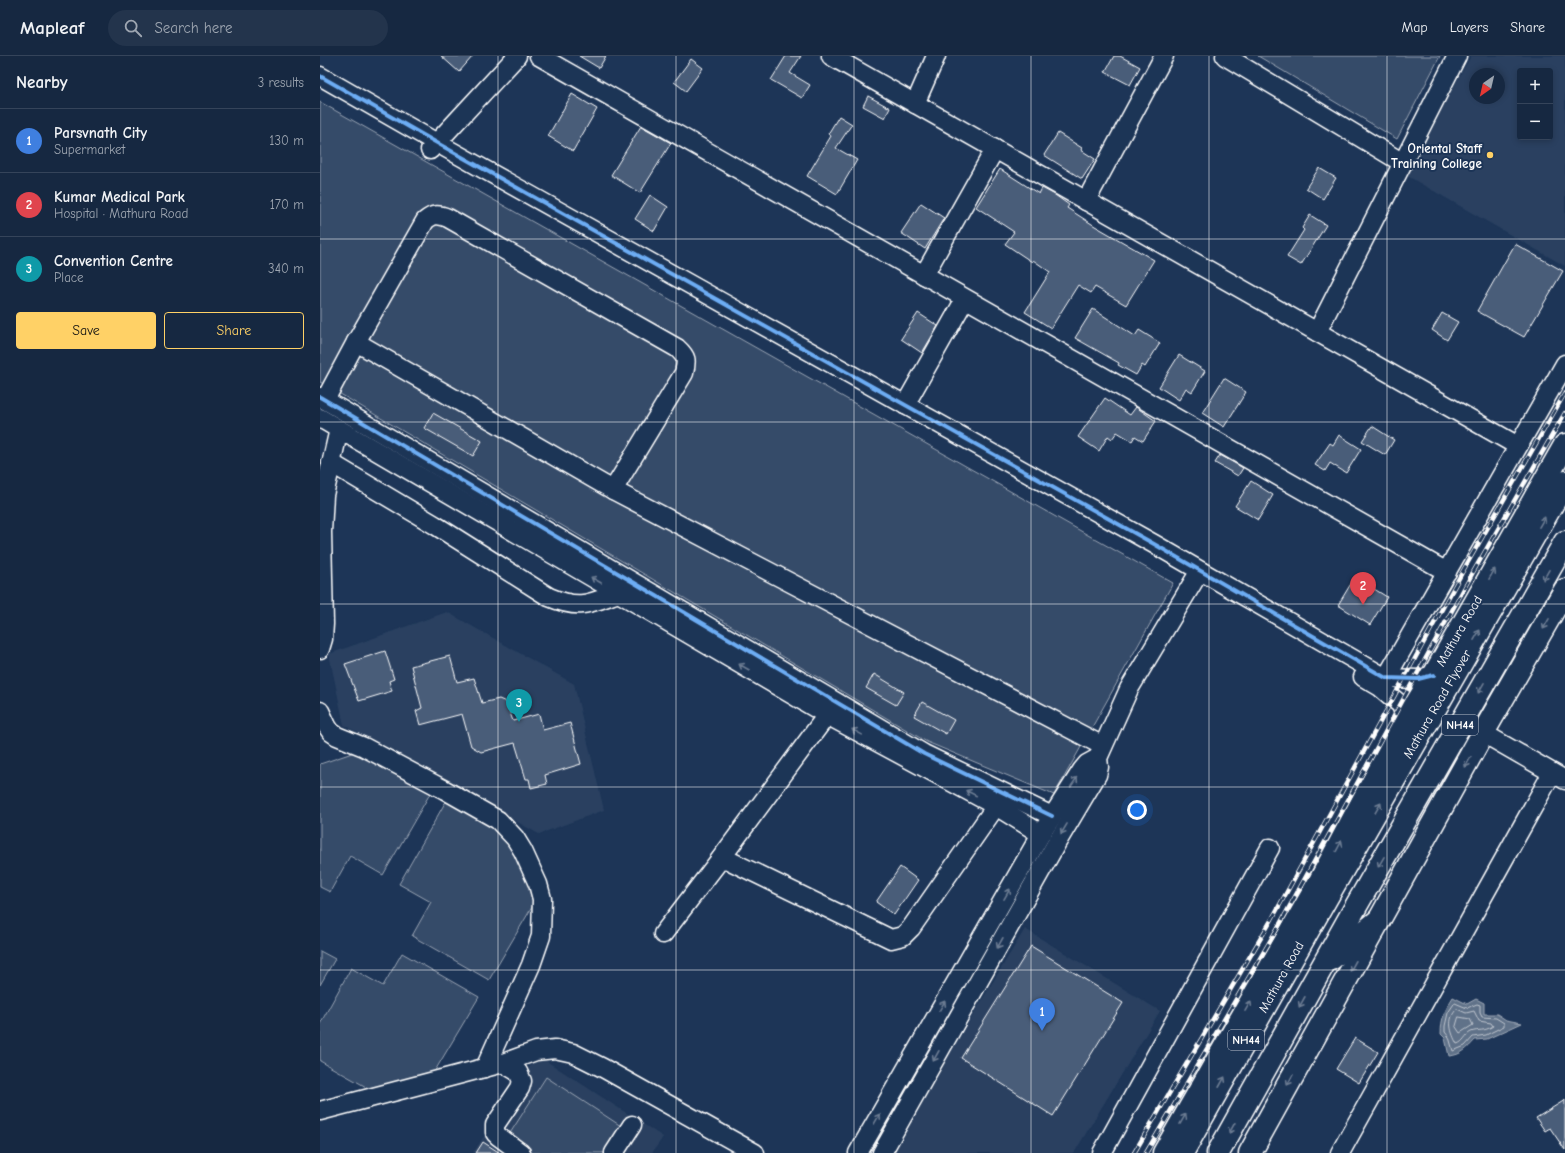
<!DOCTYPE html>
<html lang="en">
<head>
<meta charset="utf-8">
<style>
	:root { --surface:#162841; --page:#23344c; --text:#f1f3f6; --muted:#9ea6b1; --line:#35445a; --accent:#ffd166 }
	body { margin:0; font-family:"Comic Neue",sans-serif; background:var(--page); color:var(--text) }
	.controls { position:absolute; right:12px; top:12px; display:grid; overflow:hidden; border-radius:4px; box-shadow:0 2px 6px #0003 }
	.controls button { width:36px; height:36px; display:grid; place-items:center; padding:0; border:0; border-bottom:1px solid var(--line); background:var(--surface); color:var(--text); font:20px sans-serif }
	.compass { position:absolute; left:1149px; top:12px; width:36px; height:36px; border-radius:50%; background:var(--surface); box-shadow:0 2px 6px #0003; rotate:214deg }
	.you { position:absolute; left:817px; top:754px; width:14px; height:14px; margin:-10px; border:3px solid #fff; border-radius:50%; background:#1a73e8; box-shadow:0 0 0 6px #1a73e833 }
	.badge { display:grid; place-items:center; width:26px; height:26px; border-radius:50%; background:var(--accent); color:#fff; font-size:13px; font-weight:700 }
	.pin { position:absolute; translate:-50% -33px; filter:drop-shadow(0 1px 2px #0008) }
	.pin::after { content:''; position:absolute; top:21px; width:14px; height:12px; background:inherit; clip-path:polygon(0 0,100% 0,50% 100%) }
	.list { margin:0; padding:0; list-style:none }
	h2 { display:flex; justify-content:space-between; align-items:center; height:52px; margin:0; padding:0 16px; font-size:17px }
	h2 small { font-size:13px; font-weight:400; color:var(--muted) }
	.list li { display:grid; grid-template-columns:26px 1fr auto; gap:12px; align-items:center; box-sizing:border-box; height:64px; padding:0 16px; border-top:1px solid var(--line) }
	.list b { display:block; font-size:15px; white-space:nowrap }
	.list p { margin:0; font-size:13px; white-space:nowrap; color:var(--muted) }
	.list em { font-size:13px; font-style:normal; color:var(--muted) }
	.actions { display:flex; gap:8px; padding:12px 16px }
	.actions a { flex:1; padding:9px 0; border:1px solid var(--accent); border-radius:4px; text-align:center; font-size:14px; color:var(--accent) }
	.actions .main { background:var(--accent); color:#111 }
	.icon { flex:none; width:22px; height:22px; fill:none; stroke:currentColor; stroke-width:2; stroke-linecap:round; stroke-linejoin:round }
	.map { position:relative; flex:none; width:1245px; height:1097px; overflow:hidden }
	header { display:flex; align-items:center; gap:24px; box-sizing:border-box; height:56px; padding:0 20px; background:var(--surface); border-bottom:1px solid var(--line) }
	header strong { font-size:19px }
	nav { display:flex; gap:22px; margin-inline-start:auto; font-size:14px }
	.search { width:280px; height:36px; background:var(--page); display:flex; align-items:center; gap:10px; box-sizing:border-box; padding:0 14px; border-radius:22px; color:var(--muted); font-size:15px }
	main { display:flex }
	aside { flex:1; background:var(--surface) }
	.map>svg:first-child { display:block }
	.built { fill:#2a4161; fill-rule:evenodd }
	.green { fill:#364b69; stroke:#9aa5b4 }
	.water { fill:#617289; stroke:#a0aab8 }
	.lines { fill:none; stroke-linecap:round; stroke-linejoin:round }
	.shore { stroke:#c0c7d0; stroke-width:1 }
	.building { fill:#4a5d79; stroke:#fff }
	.minor-casing { stroke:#fff; stroke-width:21 }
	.major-casing { stroke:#fff; stroke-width:25 }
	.highway-casing { stroke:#fff; stroke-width:25 }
	.minor { stroke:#1d3557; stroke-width:18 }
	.major { stroke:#1d3557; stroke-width:22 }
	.highway { stroke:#1d3557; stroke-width:22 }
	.rail-casing { stroke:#fff; stroke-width:4.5 }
	.rail { stroke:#1d3557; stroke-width:3; stroke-dasharray:9; stroke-linecap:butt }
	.cycleway-casing { stroke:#1d3557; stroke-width:6 }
	.cycleway { stroke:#6dadf4; stroke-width:4 }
	.oneway { stroke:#6c7c92 }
	.grid { fill:none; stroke:#fff; stroke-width:1; stroke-opacity:0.55 }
	.poi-dot { fill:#ffd166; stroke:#1d3557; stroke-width:1.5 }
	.labels { text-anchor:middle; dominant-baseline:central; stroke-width:4; stroke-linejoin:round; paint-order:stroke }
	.shield { fill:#1d3557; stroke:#bbc2cd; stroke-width:1 }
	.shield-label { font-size:12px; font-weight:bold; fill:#fff }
	.poi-label { font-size:13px; font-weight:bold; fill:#fff; stroke:#1d3557; text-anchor:end }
	.street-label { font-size:13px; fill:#fff; stroke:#1d3557 }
</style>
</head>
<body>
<header>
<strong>Mapleaf</strong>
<div class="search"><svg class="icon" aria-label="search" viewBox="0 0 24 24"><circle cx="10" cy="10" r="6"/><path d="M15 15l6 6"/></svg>Search here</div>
<nav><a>Map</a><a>Layers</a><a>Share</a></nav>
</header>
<main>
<aside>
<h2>Nearby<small>3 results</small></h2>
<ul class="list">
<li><span class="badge" style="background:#3f7fe0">1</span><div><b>Parsvnath City</b><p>Supermarket</p></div><em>130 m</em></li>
<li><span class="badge" style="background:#e0444e">2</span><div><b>Kumar Medical Park</b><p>Hospital · Mathura Road</p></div><em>170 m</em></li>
<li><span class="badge" style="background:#0f9aa8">3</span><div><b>Convention Centre</b><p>Place</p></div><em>340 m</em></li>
</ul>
<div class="actions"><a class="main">Save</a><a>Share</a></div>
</aside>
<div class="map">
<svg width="1245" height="1097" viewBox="0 0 1245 1097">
	<rect width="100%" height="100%" fill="#1d3557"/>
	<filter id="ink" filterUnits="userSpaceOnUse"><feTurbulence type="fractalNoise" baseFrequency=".025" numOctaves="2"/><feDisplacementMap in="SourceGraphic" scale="8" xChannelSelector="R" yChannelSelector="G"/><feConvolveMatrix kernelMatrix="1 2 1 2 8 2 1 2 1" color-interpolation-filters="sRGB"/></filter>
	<g filter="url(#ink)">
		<g class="built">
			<path d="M1151 0H1245V210L1084 118ZM1200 15H1230V81H1200ZM1155 18H1179V42H1155Z"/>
			<polygon points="127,556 254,628 284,754 219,778 24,669 9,598"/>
			<polygon points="705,873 840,955 754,1097 569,1097"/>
			<polygon points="217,999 343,1081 332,1097 153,1097"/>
		</g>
		<g class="green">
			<polygon points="938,0 1120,0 1077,83"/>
			<polygon points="0,46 853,527 734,739 607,686 0,326"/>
			<polygon points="38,695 111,736 63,819 30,800 10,836 0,831 0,708"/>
			<polygon points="126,745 199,785 215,846 169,924 92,880 111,846 79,828"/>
			<polygon points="0,895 15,903 0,929"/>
			<polygon points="82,897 159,941 113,1018 57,1037 0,1005 0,968 31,912 63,930"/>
			<polygon points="226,1021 304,1072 287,1097 210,1097 187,1082"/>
		</g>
		<path class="water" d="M1133 941 1147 948 1156 943 1164 947V958H1177L1186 964 1202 967 1167 983 1155 984C1147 993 1141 999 1129 1000L1125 982 1121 978C1121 962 1125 954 1133 941Z"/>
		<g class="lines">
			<g class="shore">
				<polygon points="1135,947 1147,952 1157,948 1160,949 1160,957 1162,961 1176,962 1184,967 1184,970 1166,979 1153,981 1145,990 1133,995 1129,981 1125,976 1125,970 1128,957"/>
				<path d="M1137 953 1146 957 1154 955 1159 965 1171 967 1173 970C1164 976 1159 973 1151 976 1145 979 1144 986 1137 988 1131 977 1126 963 1137 953Z"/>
				<polygon points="1139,961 1150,963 1153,969 1140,977 1136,971"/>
			</g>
		</g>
		<g class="building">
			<polygon points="121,0 153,0 139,16"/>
			<polygon points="259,0 286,0 279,12"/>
			<polygon points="466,0 481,0 470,17 490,29 482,42 451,24"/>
			<polygon points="794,0 800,0 820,11 810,29 785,16"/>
			<polygon points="371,3 383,12 366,35 354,26"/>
			<polygon points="252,38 277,53 253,95 228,80"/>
			<polygon points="548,40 570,52 565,62 543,50"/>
			<polygon points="519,60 532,68 516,92 537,104 517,138 487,120 511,80 508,78"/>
			<polygon points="321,70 351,87 320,137 291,119"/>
			<polygon points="738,77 762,92 761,94 775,103 762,123 724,99"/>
			<polygon points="999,112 1016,122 1003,143 986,132"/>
			<polygon points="680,113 719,138 722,132 735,139 749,149 747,152 775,170 834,204 806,249 775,231 771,237 758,229 731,272 705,256 730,216 713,204 712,206 685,188 694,176 656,151"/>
			<polygon points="330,139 348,151 334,175 315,163"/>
			<polygon points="601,147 624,162 605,193 581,177"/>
			<polygon points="990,159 1006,169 981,209 967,201 984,174 982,172"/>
			<polygon points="1195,188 1243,215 1204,281 1157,255"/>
			<polygon points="773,253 815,280 819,274 840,287 825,311 822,309 816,319 798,309 799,307 755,282"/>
			<polygon points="598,257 618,270 602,297 581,283"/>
			<polygon points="1122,257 1138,266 1127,284 1112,274"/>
			<polygon points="859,299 885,315 872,336 866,332 859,344 839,331"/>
			<polygon points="904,322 926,336 904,371 882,357"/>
			<polygon points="785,342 810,359 816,351 836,365 823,385 815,380 812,385 797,376 792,383 788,380 779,395 758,381"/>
			<polygon points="113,357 162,385 153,400 104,372"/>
			<polygon points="1052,370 1074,384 1065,399 1042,385"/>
			<polygon points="1019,379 1041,393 1026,417 1010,407 1005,415 995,409 1010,387 1013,389"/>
			<polygon points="900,399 923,412 918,420 895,407"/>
			<polygon points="931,425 953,439 938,464 915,450"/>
			<polygon points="1035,521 1067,541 1050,569 1018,549"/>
			<polygon points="65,595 74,623 69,625 72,635 39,645 25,608"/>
			<polygon points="130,600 137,626 154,622 162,647 179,643 186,646 193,665 219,658 223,674 250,667 261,708 225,719 227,728 211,732 209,723 206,723 195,687 161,696 151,690 142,658 100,669 96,655 102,652 91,610"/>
			<polygon points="554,618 584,636 576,649 546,632"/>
			<polygon points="602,646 634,664 626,678 594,660"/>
			<polygon points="580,811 598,824 574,859 556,846"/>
			<polygon points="711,890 803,947 733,1060 641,1002"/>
			<polygon points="1035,982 1058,996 1039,1027 1016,1013"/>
			<polygon points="1245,1044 1245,1094 1230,1072 1225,1075 1216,1062"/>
			<polygon points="163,1086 180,1097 156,1097"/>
		</g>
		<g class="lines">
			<g class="minor-casing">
				<g id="minor">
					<polyline points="219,0 1127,516"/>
					<polyline points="511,0 1198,390"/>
					<polyline points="905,0 1083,107"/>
					<polyline points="0,20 117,87 834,488 1066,622 1098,623 1114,619"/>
					<polyline points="595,48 616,0"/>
					<polyline points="110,94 197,0"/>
					<polyline points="766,145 844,0"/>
					<polyline points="604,219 675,93"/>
					<polyline points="997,276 1137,0"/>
					<polyline points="36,286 293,434 783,690"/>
					<polyline points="0,341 604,698 732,760"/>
					<path d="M5 344 36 286 105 165C113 158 118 158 128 162L357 292C367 301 367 304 364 317L293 434"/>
					<polyline points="585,349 645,243"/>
					<polyline points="0,362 507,659 676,750 721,778"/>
					<path d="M11 407 115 469 229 541C260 554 268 548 298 537"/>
					<polyline points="0,593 3,583 4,568 2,476 4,439 19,373"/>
					<polyline points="1043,621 1060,631 1081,649 1086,664"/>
					<polyline points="1066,622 1245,308"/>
					<polyline points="0,655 7,670 11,676 17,680 44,691 125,734 178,764 195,782 203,795 218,828 222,843 221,880 211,909 165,1012"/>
					<polyline points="1163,677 1245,724"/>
					<polyline points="402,801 571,883 583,880 591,872 676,750"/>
					<polyline points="343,878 402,801 507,659"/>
					<polyline points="183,1007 198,1016 202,1025 200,1032 175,1069 175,1077 178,1080 201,1097"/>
					<polyline points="0,1055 183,1007 216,995 235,993 253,997 283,1012 435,1097"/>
					<polyline points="294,1097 312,1069"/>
					<polyline points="538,1097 721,778 762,714 767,708 778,702"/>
					<polyline points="562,1097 736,788 777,719 779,711 778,702 809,633 875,523 882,516"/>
					<polyline points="782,1097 950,792"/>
					<polyline points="1020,1097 1232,717"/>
				</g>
			</g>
			<g class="major-casing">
				<g id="major">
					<polyline points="844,1097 1000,825 1086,664 1114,619 1245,389"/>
					<polyline points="930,1097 1163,677 1245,534"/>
				</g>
			</g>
			<g class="highway-casing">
				<g id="highway">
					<polyline points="1011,903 1059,864"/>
					<polyline points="862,1097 1007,841 1245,426"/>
					<polyline points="898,1097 1035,852 1245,486"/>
				</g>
			</g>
			<use href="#minor" class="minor"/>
			<use href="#major" class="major"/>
			<use href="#highway" class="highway"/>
			<g class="rail-casing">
				<g id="rail">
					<polyline points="814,1097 952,863 1144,513 1245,337"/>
					<polyline points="826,1097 960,868 1152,518 1245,357"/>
				</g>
			</g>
			<use href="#rail" class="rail"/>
			<g class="cycleway-casing">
				<g id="cycleway">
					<polyline points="0,20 117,87 834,488 1066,622 1098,623 1114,619"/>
					<polyline points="0,341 604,698 732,760"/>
				</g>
			</g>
			<use href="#cycleway" class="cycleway"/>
		</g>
		<defs><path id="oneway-shaft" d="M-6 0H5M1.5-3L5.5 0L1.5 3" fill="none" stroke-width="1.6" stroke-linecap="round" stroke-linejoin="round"/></defs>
		<g class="oneway">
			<use href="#oneway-shaft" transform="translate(1222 466) rotate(-60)"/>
			<use href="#oneway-shaft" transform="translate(1172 518) rotate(-60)"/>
			<use href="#oneway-shaft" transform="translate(1226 519) rotate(120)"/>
			<use href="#oneway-shaft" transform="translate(276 524) rotate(-150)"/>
			<use href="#oneway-shaft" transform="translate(1226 568) rotate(120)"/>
			<use href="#oneway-shaft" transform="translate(1157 579) rotate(-60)"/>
			<use href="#oneway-shaft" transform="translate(424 611) rotate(-150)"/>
			<use href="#oneway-shaft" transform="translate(1161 632) rotate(120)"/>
			<use href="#oneway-shaft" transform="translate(537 676) rotate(-151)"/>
			<use href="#oneway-shaft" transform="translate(1148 706) rotate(119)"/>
			<use href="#oneway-shaft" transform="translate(754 726) rotate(-56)"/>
			<use href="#oneway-shaft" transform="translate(651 737) rotate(-153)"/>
			<use href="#oneway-shaft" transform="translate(1058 752) rotate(-60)"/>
			<use href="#oneway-shaft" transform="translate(744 773) rotate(121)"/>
			<use href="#oneway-shaft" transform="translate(1019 790) rotate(-62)"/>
			<use href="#oneway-shaft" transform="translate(1061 806) rotate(120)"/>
			<use href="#oneway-shaft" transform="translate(687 838) rotate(-60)"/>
			<use href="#oneway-shaft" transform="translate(680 887) rotate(119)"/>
			<use href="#oneway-shaft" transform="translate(1033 910) rotate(119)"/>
			<use href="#oneway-shaft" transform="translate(982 946) rotate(119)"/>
			<use href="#oneway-shaft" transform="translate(622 950) rotate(-60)"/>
			<use href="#oneway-shaft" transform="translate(928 950) rotate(-60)"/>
			<use href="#oneway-shaft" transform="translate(616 1000) rotate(119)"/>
			<use href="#oneway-shaft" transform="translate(970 1024) rotate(119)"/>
			<use href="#oneway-shaft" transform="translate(902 1026) rotate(-61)"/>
			<use href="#oneway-shaft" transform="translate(557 1063) rotate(-60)"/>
			<use href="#oneway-shaft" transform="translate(863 1063) rotate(-60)"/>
			<use href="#oneway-shaft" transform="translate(912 1072) rotate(119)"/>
		</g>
	</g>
	<path class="grid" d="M178 0V1097M356 0V1097M534 0V1097M711 0V1097M889 0V1097M1067 0V1097M0 183H1245M0 366H1245M0 548H1245M0 731H1245M0 914H1245"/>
	<circle class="poi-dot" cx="1170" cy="99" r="4"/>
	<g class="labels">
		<g class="shield">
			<rect x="1122" y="659" width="36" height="20" rx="3"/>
			<rect x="908" y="974" width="36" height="20" rx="3"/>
		</g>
		<g class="shield-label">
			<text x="1140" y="669">NH44</text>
			<text x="926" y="984">NH44</text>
		</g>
		<g class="poi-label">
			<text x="1162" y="92">Oriental Staff<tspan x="1162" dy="15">Training College</tspan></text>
		</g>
		<g class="street-label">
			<text transform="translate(1139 575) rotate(-60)">Mathura Road</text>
			<text transform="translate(1117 648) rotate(-60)">Mathura Road Flyover</text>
			<text transform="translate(961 921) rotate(-61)">Mathura Road</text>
		</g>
	</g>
</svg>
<div class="controls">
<button>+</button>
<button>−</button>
</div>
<svg class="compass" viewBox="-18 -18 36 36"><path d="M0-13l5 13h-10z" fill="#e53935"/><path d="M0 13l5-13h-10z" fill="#9ea6b1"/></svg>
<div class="you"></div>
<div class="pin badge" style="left:722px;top:975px;background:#3f7fe0">1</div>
<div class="pin badge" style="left:1043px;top:549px;background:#e0444e">2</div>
<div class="pin badge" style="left:199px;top:666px;background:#0f9aa8">3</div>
</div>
</main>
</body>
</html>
